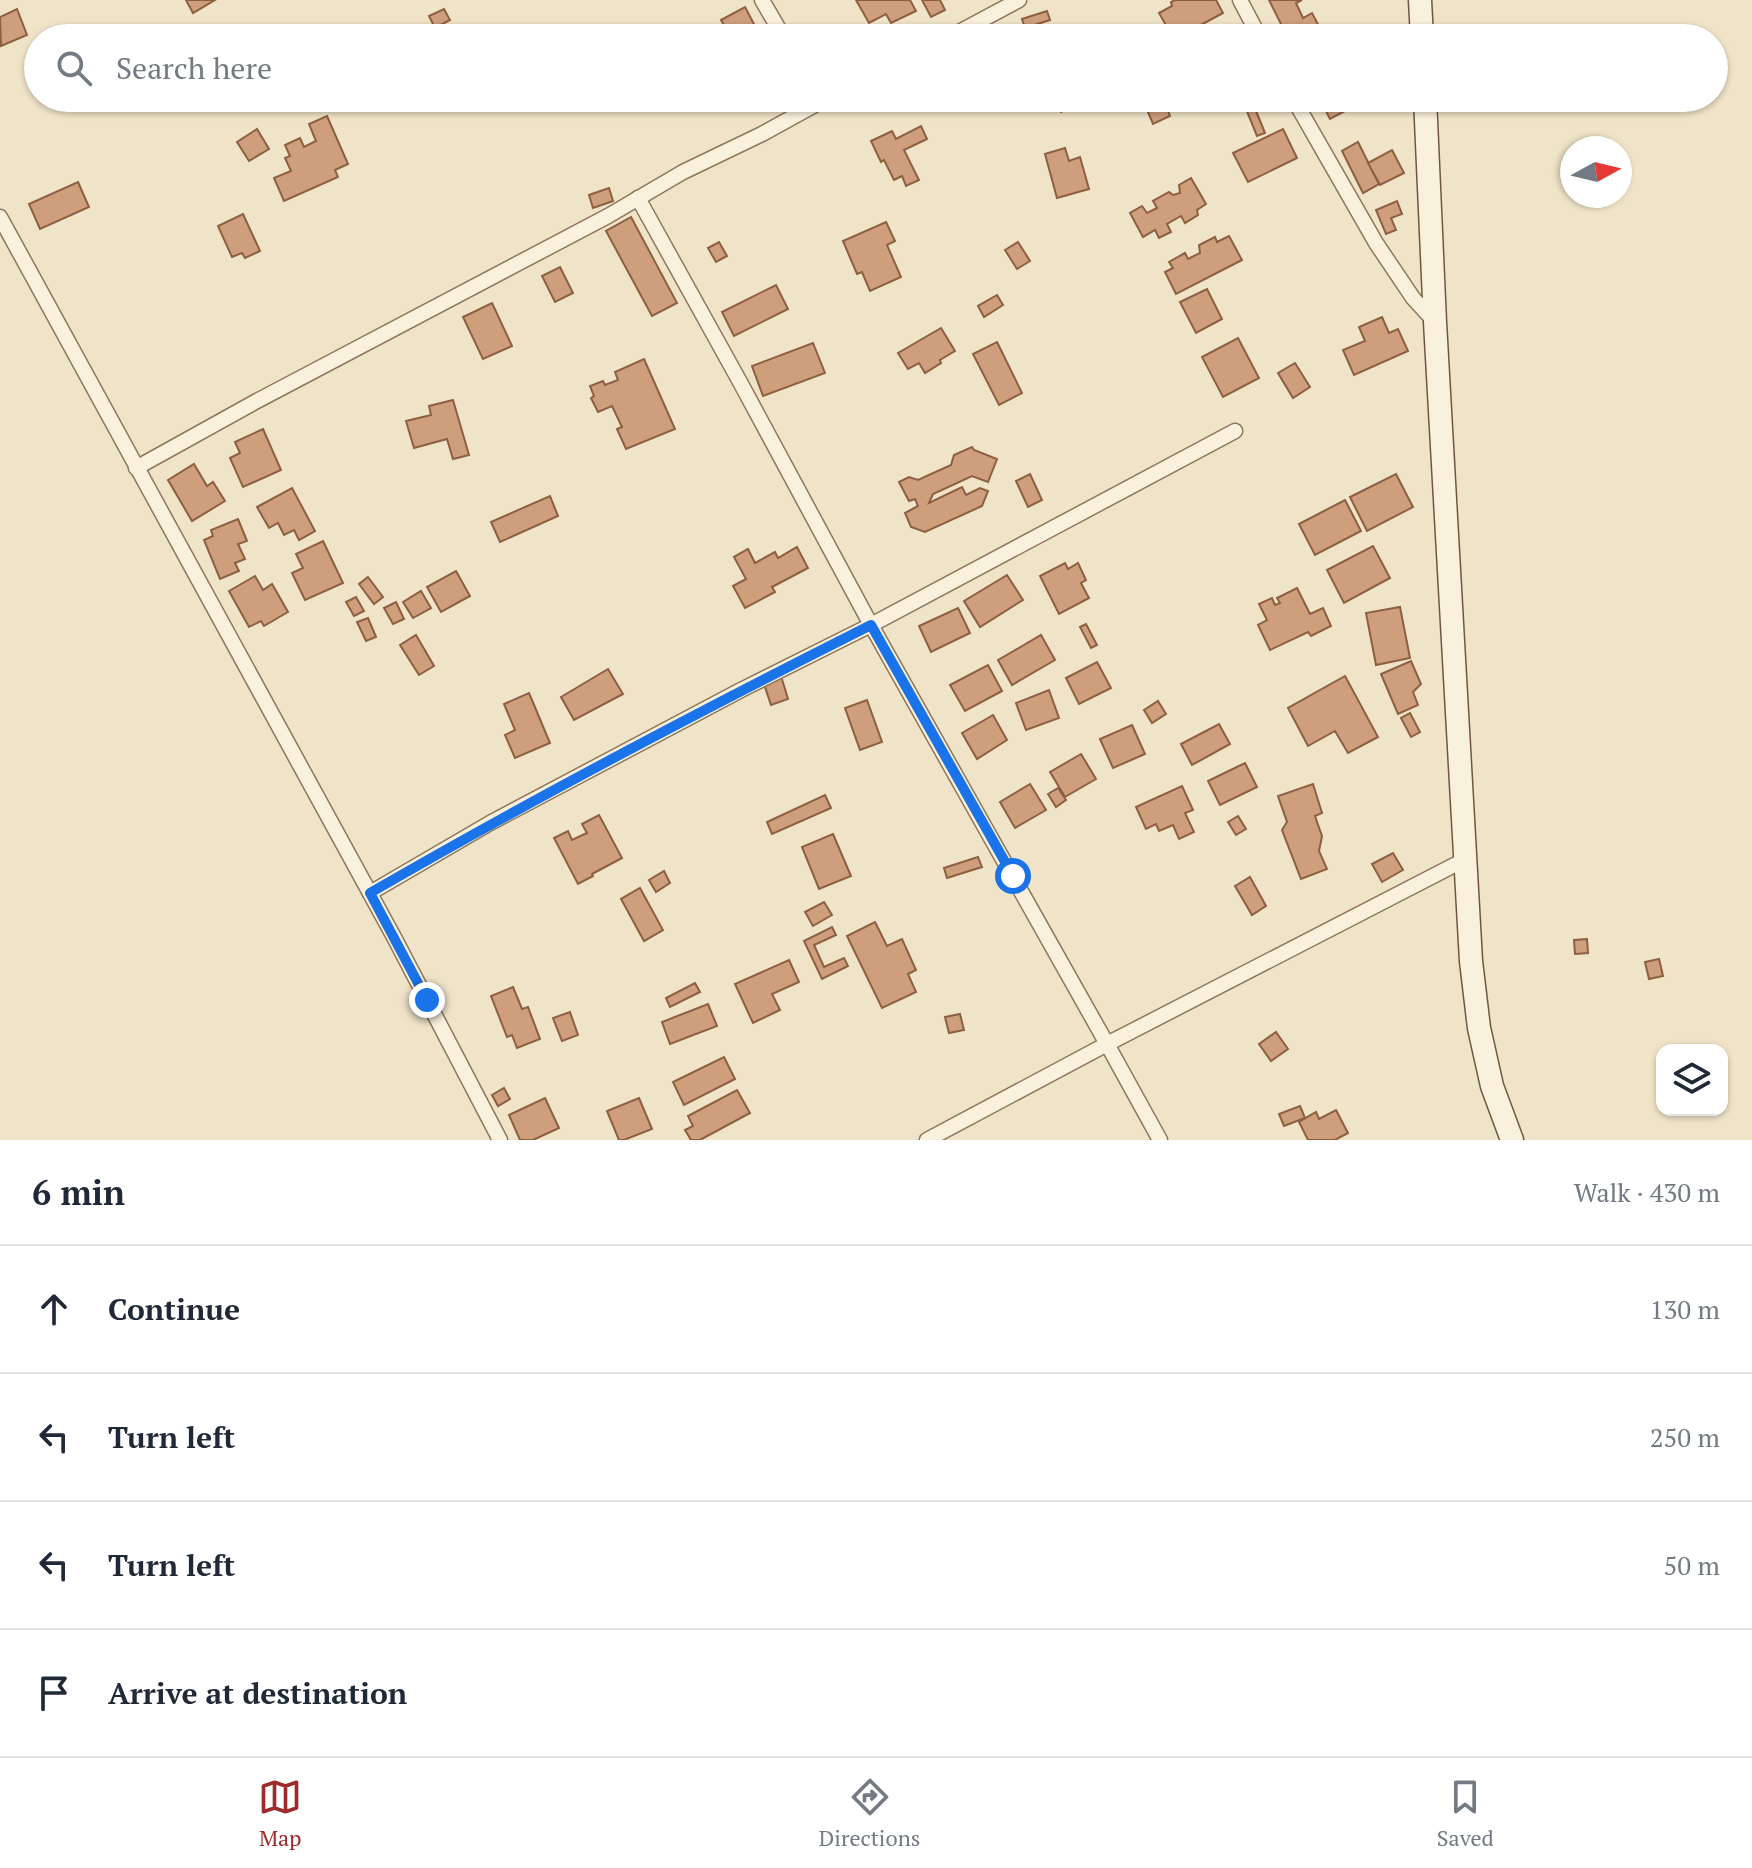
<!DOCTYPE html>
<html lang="en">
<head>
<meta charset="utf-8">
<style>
	:root { --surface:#fff; --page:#f2f2f3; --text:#1f2937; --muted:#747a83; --line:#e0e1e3; --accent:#9e2a2b }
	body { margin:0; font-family:"PT Serif",serif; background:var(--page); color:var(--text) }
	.controls { position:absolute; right:24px; bottom:24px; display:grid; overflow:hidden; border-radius:16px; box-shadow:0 2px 6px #0004 }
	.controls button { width:72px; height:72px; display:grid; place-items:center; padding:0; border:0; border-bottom:2px solid var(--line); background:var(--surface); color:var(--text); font:40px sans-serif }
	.compass { position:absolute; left:1560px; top:136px; width:72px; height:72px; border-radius:50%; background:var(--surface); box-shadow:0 2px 6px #0004; rotate:82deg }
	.stop { position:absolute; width:24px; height:24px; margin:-18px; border:6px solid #1a73e8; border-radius:50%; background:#fff }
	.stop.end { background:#1a73e8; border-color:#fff; box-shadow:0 2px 8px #0008 }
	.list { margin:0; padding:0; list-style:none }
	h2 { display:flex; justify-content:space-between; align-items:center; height:104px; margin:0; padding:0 32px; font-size:34px }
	h2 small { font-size:26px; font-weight:400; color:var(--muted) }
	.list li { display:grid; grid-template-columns:52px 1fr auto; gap:24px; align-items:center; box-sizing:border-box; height:128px; padding:0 32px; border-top:2px solid var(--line) }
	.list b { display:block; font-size:30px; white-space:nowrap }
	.list em { font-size:26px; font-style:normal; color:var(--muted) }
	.icon { flex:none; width:44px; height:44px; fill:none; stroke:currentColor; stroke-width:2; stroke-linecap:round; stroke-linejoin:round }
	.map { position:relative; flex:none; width:1752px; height:1140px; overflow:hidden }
	.search { position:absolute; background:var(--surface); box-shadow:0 2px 6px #0004; left:24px; right:24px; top:24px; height:88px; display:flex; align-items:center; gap:20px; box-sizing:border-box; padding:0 28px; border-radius:44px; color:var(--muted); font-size:30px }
	.sheet { height:616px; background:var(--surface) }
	nav { display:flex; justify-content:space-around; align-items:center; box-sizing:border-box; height:112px; border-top:2px solid var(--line); background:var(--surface); font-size:22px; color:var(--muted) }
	nav a { display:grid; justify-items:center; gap:4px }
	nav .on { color:var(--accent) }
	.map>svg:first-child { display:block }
	.building { fill:#cf9f7d; stroke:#8d5f41; stroke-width:2 }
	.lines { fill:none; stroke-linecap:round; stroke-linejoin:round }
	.street-casing { stroke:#8d765c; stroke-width:17 }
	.secondary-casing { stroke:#6f573f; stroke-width:25 }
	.street { stroke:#faf1dc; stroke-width:14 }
	.secondary { stroke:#faf1dc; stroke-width:22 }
	.route { stroke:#1a73e8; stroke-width:10 }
</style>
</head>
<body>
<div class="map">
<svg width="1752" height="1140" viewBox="0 0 1752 1140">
	<rect width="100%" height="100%" fill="#f0e4c8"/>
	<g class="building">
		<polygon points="186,0 215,0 193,13"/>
		<polygon points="856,0 910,0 916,11 891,23 886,14 869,23"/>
		<polygon points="922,0 940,0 945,10 931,17"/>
		<polygon points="1175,0 1216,0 1223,13 1177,38 1173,38 1159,13 1172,6 1171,2"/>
		<polygon points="1269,0 1302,0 1296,3 1303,18 1312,13 1320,28 1312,32 1315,38 1288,38"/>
		<polygon points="745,7 755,26 731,38 721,20"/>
		<polygon points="17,9 27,35 1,46 0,17"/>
		<polygon points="444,9 450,20 435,28 429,16"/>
		<polygon points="1047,11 1050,20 1025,28 1022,19"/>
		<polygon points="1055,98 1076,98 1078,104 1061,112"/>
		<polygon points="1142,98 1209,98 1187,108 1183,100 1167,108 1170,116 1153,124"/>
		<polygon points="1319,98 1360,98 1362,102 1330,119"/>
		<polygon points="1252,101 1265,133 1257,136 1244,104"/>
		<polygon points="327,116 348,164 335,170 338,177 284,201 274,178 291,171 285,158 290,156 285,145 300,138 304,147 316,141 309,124"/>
		<polygon points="921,126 927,139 904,150 919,180 906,186 902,176 894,180 884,160 881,162 871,141 892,131 896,139"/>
		<polygon points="257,129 269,149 249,161 237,142"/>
		<polygon points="1283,129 1297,158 1248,182 1233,153"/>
		<polygon points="1358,142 1379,184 1363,193 1342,151"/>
		<polygon points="1065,148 1069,161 1080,157 1089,189 1057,198 1045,154"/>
		<polygon points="1392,150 1404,173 1380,185 1368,163"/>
		<polygon points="1191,178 1206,204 1197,210 1198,215 1185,223 1181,216 1167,224 1171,232 1159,238 1155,230 1143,237 1130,213 1142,206 1147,213 1157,208 1153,201 1169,192 1173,195 1180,193 1179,185"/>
		<polygon points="78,182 89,207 40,229 29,204"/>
		<polygon points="609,188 613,201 593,208 589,195"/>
		<polygon points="1397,201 1402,214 1391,218 1396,230 1386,234 1376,210"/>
		<polygon points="243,214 260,251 245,258 242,253 232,257 218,226"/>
		<polygon points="631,217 677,303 652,316 606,231"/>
		<polygon points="886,222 895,241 887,245 901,277 870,291 862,272 857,274 843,241"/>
		<polygon points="1229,236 1242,260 1176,294 1165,272 1173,268 1169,262 1185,253 1188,259 1200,253 1199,245 1215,237 1217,242"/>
		<polygon points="719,242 727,256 716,262 708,248"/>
		<polygon points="1018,242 1030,261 1017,269 1005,250"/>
		<polygon points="560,267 573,293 555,302 542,276"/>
		<polygon points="776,285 788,309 734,336 722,312"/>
		<polygon points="1207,289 1222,319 1196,333 1180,302"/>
		<polygon points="997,295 1003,305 984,317 978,306"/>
		<polygon points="492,303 512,346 483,359 463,317"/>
		<polygon points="1382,317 1389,333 1398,329 1408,351 1354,375 1343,350 1365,341 1359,327"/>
		<polygon points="941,328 955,351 940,360 941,363 925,373 919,363 908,369 898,353"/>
		<polygon points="1238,338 1259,378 1223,397 1202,357"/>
		<polygon points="997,342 1022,393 999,405 973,354"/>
		<polygon points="813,343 825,373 763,396 752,366"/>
		<polygon points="644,359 675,429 626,449 617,429 622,427 612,406 598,412 591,398 594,396 590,386 603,381 605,385 618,380 615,372"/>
		<polygon points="1295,363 1310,387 1293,398 1278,373"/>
		<polygon points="453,400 469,455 453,459 447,439 414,448 406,421 431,415 429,406"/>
		<polygon points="263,429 281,470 243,487 230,458 240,453 235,442"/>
		<polygon points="972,447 974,450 997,459 988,482 972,476 933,494 929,503 962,487 966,495 980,488 988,491 982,506 925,532 911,527 905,513 918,506 915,499 909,501 899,482 909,477 918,480 951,465 954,455"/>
		<polygon points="194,464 207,486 213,482 225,501 192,521 168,480"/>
		<polygon points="1030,474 1042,500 1028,507 1016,481"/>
		<polygon points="1396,474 1413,507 1367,531 1350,497"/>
		<polygon points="292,488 315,531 299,540 294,530 284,535 278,523 269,528 257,507"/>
		<polygon points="550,496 558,516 500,542 491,522"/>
		<polygon points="1345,500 1361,531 1315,555 1299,524"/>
		<polygon points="238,519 247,541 238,544 245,559 235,563 239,571 220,579 204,540 213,536 211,530"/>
		<polygon points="323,541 343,583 305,600 292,573 303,568 296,554"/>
		<polygon points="1373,546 1390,578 1344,603 1327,570"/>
		<polygon points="797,547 808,568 772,587 775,592 745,608 733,586 746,579 734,557 748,549 755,563 775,552 778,558"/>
		<polygon points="1065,563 1068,569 1078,563 1086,580 1081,583 1089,598 1059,614 1040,576"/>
		<polygon points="456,571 470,596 441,612 427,587"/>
		<polygon points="1007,575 1023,600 980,627 964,601"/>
		<polygon points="255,576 263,590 272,584 288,612 264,626 261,621 249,627 229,591"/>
		<polygon points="368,577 383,597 374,604 359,584"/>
		<polygon points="1297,588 1310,614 1323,608 1331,626 1311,636 1308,632 1270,650 1258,625 1267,620 1259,604 1272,598 1275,605 1280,603 1277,598"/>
		<polygon points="421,591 431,608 413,618 403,602"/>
		<polygon points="356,597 364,611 354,616 346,602"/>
		<polygon points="396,602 404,619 393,624 384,608"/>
		<polygon points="1400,607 1410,658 1376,665 1366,613"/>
		<polygon points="958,608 970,633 931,652 919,626"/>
		<polygon points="368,618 376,637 366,641 357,622"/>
		<polygon points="1086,624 1097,645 1091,648 1080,627"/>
		<polygon points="416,635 434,666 419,675 400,645"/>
		<polygon points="1041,635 1055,660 1012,685 998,660"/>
		<polygon points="1411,661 1421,684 1413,692 1418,705 1398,714 1381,674"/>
		<polygon points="1097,662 1111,688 1079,704 1066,678"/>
		<polygon points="988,665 1002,691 965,711 950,685"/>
		<polygon points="608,669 623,694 574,720 561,697"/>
		<polygon points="781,676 788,699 771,705 763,681"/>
		<polygon points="1345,676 1378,737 1348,753 1335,731 1308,746 1288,708"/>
		<polygon points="1049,690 1059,718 1026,730 1016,703"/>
		<polygon points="529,693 550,743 515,758 505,735 515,730 504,704"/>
		<polygon points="867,700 882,742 860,750 845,708"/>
		<polygon points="1158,701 1166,714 1152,723 1144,710"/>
		<polygon points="1410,713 1420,732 1411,737 1401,718"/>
		<polygon points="993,715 1007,740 977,759 962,733"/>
		<polygon points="1219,724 1230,744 1192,765 1181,744"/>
		<polygon points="1132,725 1145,754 1113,768 1100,739"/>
		<polygon points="1081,754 1096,779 1065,797 1050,772"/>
		<polygon points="1245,763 1257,787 1220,805 1208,781"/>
		<polygon points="1030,784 1046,810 1015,828 1000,802"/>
		<polygon points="1313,784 1322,813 1315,816 1322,836 1319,851 1327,869 1301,879 1282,830 1287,822 1278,796"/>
		<polygon points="1182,786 1193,810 1185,813 1194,832 1179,839 1173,825 1159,831 1156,824 1146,829 1136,807"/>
		<polygon points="1058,788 1066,800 1056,807 1048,794"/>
		<polygon points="825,795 831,808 772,834 767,822"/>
		<polygon points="599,815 622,858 592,874 593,876 578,884 554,838 568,831 572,840 587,833 582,824"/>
		<polygon points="1238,816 1246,829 1236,835 1228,822"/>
		<polygon points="833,834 851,876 819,889 802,847"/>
		<polygon points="1393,853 1403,870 1382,882 1372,864"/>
		<polygon points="978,857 982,867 947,878 944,868"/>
		<polygon points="664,871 670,883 656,892 649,880"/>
		<polygon points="1250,877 1266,906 1252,915 1235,886"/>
		<polygon points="640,888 663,930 644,941 621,899"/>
		<polygon points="824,902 832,915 813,926 805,912"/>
		<polygon points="875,922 887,946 902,939 916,970 908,974 916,992 882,1008 847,936"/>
		<polygon points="832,927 836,935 814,945 824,967 844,958 848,966 822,979 804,941"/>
		<polygon points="1587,939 1588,953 1575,954 1574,940"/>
		<polygon points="1659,959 1663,976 1649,979 1645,962"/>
		<polygon points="789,960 799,982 772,994 780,1010 753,1023 735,984"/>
		<polygon points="695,983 700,992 670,1007 666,998"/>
		<polygon points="513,987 522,1009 528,1007 540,1039 517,1048 512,1035 507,1037 491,996"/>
		<polygon points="708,1004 717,1026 670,1044 662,1022"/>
		<polygon points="570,1012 578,1035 562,1041 553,1018"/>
		<polygon points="960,1014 964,1030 949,1033 945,1017"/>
		<polygon points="1276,1032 1288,1049 1271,1061 1259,1044"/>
		<polygon points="724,1057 735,1079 684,1105 673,1082"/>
		<polygon points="504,1088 510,1099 498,1106 492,1095"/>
		<polygon points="737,1090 750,1113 700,1140 691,1140 685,1130 693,1126 688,1116"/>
		<polygon points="545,1098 559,1128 533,1140 520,1140 509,1115"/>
		<polygon points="639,1098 652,1129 624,1140 619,1140 607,1111"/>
		<polygon points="1300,1106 1305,1118 1284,1126 1279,1114"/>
		<polygon points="1336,1110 1348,1133 1335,1140 1308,1140 1299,1122 1316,1112 1319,1119"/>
	</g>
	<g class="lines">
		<g class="street-casing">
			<g id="street">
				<polyline points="762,0 784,38"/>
				<polyline points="1240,0 1260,38"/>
				<polyline points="948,38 1019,0"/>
				<polyline points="1293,98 1376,243 1413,298 1435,322"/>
				<polyline points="638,198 740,382 871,625 1107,1044 1160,1140"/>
				<polyline points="0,217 395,939 500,1140"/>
				<polyline points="136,468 255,402 608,216 683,172 762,134 820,102 826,103 840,98"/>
				<polyline points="370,893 490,823 741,690 871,625 1235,431"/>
				<polyline points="927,1140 1107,1044 1466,859"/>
			</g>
		</g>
		<g class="secondary-casing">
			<g id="secondary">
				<polyline points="1420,0 1422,38"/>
				<polyline points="1425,98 1435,322 1471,961 1479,1028 1492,1086 1512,1140"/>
			</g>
		</g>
		<use href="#street" class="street"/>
		<use href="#secondary" class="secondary"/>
	</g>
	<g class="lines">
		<path class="route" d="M427 1000 370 893C534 798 702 710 871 625L1013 876"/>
	</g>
</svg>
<div class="controls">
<button><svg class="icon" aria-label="layers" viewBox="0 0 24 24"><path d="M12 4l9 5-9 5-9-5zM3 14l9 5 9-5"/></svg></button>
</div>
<svg class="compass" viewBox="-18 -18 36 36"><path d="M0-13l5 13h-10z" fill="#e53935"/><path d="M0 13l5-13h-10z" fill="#747a83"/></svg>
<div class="stop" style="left:1013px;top:876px"></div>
<div class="stop end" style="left:427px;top:1000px"></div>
<div class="search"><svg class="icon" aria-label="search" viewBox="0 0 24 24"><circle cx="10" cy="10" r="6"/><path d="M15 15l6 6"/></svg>Search here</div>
</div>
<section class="sheet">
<h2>6 min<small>Walk · 430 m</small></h2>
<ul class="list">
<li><svg class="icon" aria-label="ahead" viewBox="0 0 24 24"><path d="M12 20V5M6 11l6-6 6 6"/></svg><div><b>Continue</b></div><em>130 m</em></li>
<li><svg class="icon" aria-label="left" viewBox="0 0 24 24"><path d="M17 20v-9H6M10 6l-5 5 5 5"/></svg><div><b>Turn left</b></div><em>250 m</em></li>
<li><svg class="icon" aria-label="left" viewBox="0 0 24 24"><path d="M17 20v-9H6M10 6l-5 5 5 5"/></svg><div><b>Turn left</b></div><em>50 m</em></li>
<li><svg class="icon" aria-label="arrive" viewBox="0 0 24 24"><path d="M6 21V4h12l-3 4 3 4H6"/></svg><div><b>Arrive at destination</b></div></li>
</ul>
</section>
<nav>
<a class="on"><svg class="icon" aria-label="map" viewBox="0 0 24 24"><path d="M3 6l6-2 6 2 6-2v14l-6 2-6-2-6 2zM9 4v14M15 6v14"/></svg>Map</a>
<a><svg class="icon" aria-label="directions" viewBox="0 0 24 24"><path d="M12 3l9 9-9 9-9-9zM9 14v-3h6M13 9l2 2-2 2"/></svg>Directions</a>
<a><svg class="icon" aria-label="saved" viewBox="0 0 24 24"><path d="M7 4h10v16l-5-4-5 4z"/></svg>Saved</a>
</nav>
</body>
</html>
